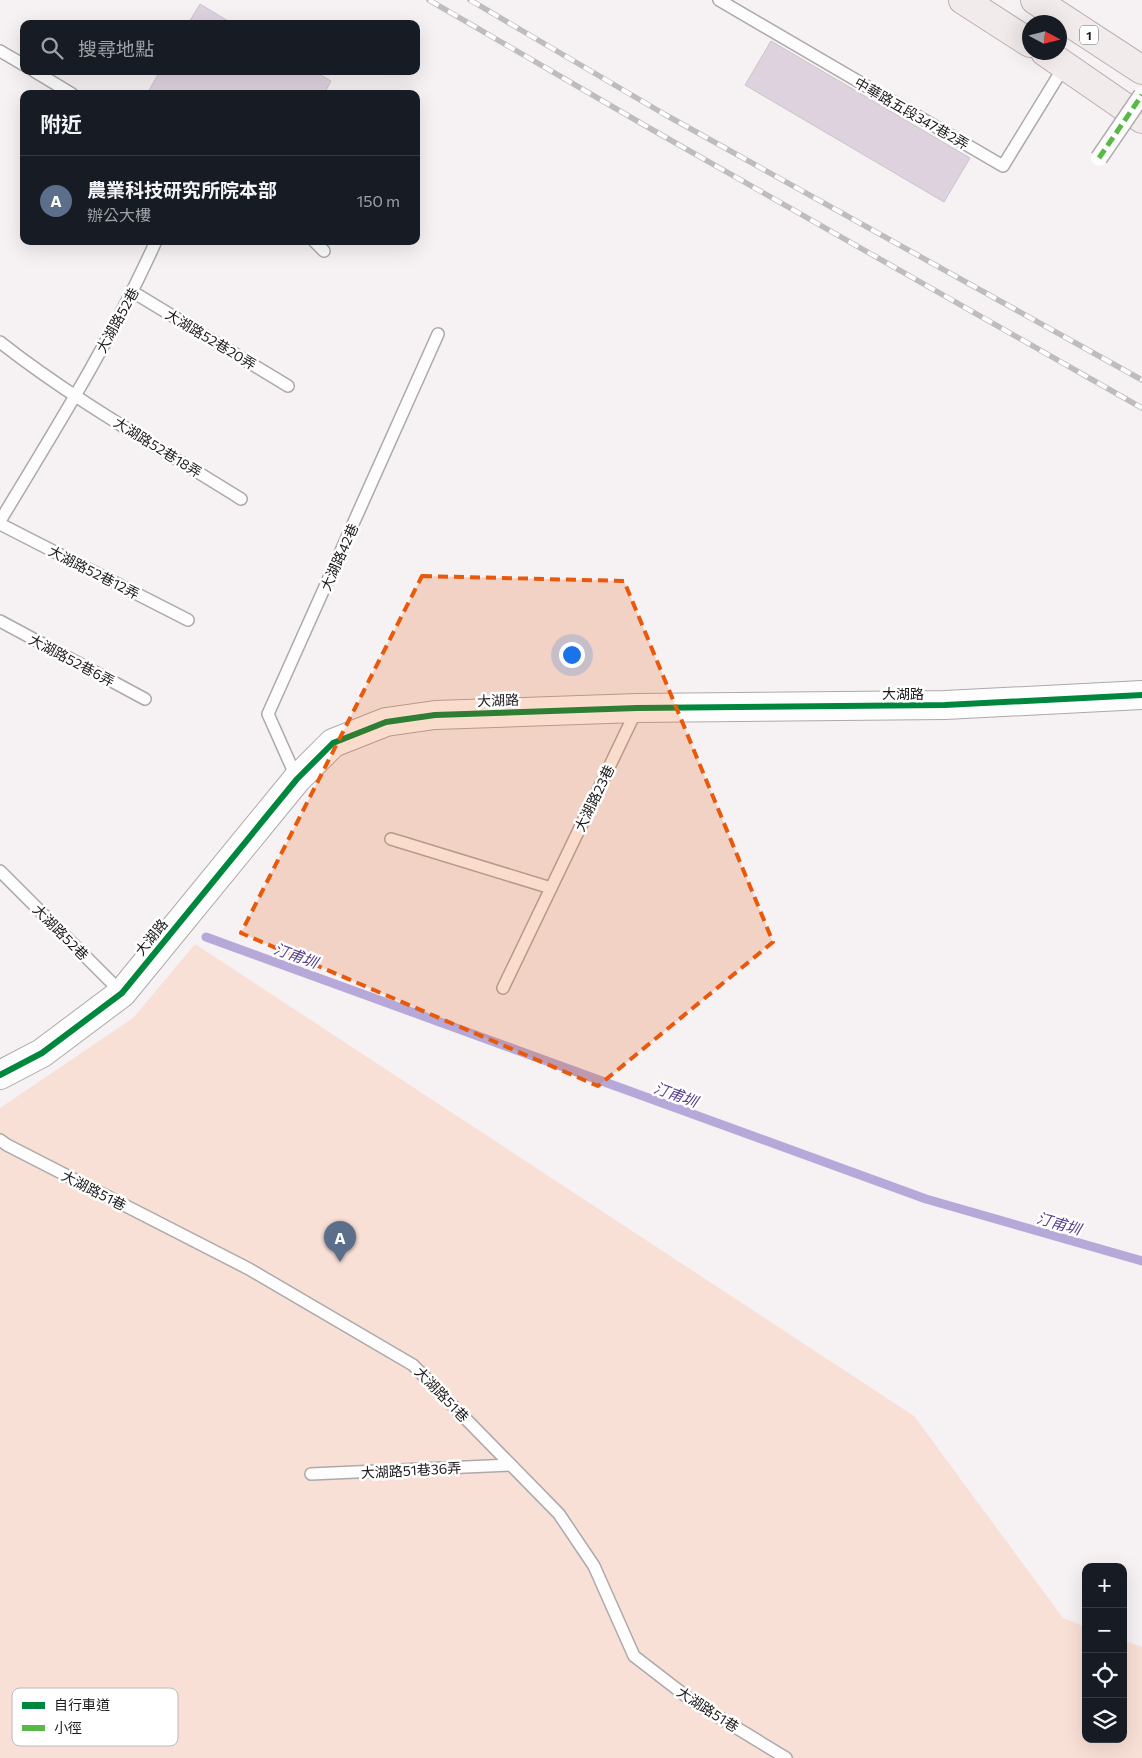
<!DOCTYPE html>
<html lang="zh-TW">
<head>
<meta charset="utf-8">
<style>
	:root { --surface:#171b24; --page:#242831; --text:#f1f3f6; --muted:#9ea1a6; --line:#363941; --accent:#696567 }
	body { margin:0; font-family:Commissioner,"Noto Sans TC",sans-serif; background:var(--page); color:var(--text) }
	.controls { position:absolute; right:15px; bottom:15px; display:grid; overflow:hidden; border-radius:10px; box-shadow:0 5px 20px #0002 }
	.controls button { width:45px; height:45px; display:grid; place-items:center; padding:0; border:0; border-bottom:1px solid var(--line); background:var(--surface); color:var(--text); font:25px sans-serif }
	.compass { position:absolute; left:1022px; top:15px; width:45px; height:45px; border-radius:50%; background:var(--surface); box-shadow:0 5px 20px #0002; rotate:97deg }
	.you { position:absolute; left:571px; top:654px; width:18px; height:18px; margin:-12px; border:4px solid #fff; border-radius:50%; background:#1a73e8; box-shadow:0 0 0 8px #1a73e833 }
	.badge { display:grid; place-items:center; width:32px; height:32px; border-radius:50%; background:var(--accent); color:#fff; font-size:16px; font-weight:700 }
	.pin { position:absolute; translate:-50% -41px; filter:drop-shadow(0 1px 2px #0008) }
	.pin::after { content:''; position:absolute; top:26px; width:18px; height:15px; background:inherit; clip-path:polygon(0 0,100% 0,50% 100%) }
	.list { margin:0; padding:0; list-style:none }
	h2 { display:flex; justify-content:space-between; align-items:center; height:65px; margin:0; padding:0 20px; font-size:21px }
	h2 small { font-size:16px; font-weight:400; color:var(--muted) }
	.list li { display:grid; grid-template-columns:32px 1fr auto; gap:15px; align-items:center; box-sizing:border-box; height:90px; padding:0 20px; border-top:1px solid var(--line) }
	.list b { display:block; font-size:19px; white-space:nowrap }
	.list p { margin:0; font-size:16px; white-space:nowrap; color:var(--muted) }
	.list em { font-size:16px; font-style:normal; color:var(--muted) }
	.icon { flex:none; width:28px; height:28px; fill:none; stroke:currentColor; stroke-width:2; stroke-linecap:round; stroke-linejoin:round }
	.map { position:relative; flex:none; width:1142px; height:1758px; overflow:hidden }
	.search { position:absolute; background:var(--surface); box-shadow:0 5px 20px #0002; left:20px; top:20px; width:400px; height:55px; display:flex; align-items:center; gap:12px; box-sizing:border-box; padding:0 18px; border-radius:10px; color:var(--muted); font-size:19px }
	.panel { position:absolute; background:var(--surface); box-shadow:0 5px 20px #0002; left:20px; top:90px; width:400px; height:155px; border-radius:10px }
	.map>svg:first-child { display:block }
	.green { fill:#f9e0d6 }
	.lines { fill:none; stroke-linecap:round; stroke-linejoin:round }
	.stream { stroke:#b6a8d8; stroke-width:9 }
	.building { fill:#ded2de; stroke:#c9c5c8 }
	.service-casing { stroke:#ada9aa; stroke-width:14 }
	.tertiary-casing { stroke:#ada9aa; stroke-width:30 }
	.primary-casing { stroke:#baadae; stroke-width:30 }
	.service { stroke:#fefdfd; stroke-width:11 }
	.tertiary { stroke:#fefdfd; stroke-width:28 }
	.primary { stroke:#f2ebeb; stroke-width:28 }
	.rail-casing { stroke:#bebdbd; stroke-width:5.5 }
	.rail { stroke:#fff; stroke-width:4; stroke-dasharray:11; stroke-linecap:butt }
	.pedestrian-bridge-casing { stroke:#ada9aa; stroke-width:19; stroke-linecap:butt }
	.pedestrian-bridge { stroke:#fefdfd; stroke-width:16 }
	.quiet { stroke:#58b947; stroke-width:5; stroke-dasharray:10 5; stroke-linecap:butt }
	.cycleway-casing { stroke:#fff; stroke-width:9 }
	.cycleway { stroke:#00873e; stroke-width:6 }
	.marked { fill:#e8590c; fill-opacity:0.2; stroke:#e8590c; stroke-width:4; stroke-dasharray:10 6; stroke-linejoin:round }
	.labels { text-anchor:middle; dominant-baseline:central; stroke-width:5; stroke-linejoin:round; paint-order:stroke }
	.shield { fill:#fff; stroke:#615f5f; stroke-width:1 }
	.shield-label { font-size:12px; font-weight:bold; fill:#1d1a1b }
	.street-label { font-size:14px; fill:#1d1a1b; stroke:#fff }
	.water-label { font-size:15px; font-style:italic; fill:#593f90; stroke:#fff }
	.key { fill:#fff; stroke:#bbbabb; stroke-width:1 }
	.key-label { font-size:14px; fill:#1d1a1b }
</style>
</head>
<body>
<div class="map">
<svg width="1142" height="1758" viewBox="0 0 1142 1758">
	<rect width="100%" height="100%" fill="#f6f1f3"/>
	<polygon class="green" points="195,944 914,1416 1063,1618 1086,1627 1086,1739 1123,1739 1123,1640 1142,1647 1142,1758 0,1758 0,1108 133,1018"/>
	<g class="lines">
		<polyline class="stream" points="206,937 926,1199 1142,1261"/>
	</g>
	<g class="building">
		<polygon points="200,4 233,24 188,24"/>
		<polygon points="771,41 970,158 944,202 745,85"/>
		<polygon points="160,71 314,71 331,81 324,94 147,94"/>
	</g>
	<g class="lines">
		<g class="service-casing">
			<g id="service">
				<polyline points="719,0 1003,166 1065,65"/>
				<polyline points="0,51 24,65"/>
				<polyline points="34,71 72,94"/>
				<polyline points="314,241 324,251"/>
				<polyline points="133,292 288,386"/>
				<path d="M0 342C75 401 160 448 241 499"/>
				<path d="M0 521C55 430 112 339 156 241"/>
				<polyline points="0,524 188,620"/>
				<polyline points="0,621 145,699"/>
				<polyline points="297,779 268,714 438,334"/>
				<polyline points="391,839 551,888"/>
				<polyline points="0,871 122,993"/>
				<polyline points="503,988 637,709"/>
				<polyline points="0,1140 7,1145 249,1269 413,1365 559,1514 594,1566 634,1656 691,1700 786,1758"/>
				<polyline points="311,1474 511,1465"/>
			</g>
		</g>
		<g class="tertiary-casing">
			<polyline id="tertiary" points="0,1075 42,1053 122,993 297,779 333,743 386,722 435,715 637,708 945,705 1142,695"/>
		</g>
		<g class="primary-casing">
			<g id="primary">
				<polyline points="963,0 1030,43"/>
				<polyline points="1035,0 1142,70"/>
				<polyline points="1045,52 1142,119"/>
			</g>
		</g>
		<use href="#service" class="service"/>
		<use href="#tertiary" class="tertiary"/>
		<use href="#primary" class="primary"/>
		<g class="rail-casing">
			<g id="rail">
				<polyline points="429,0 651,129 1142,408"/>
				<polyline points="470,0 664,114 1142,380"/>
			</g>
		</g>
		<use href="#rail" class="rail"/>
		<g class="pedestrian-bridge-casing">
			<polyline id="pedestrian-bridge" points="1099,158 1142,95"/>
		</g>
		<use href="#pedestrian-bridge" class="pedestrian-bridge"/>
		<polyline class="quiet" points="1099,158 1142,95"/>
		<g class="cycleway-casing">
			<polyline id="cycleway" points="0,1075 42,1053 122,993 297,779 333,743 386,722 435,715 637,708 945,705 1142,695"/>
		</g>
		<use href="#cycleway" class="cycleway"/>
	</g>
	<path class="marked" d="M422 576 624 581 773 942 598 1086 241 933Z"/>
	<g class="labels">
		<rect class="shield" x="1080" y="25.5" width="18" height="19" rx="4"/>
		<g class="shield-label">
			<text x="1089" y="35">1</text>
		</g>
		<g class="street-label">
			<text transform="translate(912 113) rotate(30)">中華路五段347巷2弄</text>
			<text transform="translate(117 320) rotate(-61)">大湖路52巷</text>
			<text transform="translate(211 339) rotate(31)">大湖路52巷20弄</text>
			<text transform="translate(158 447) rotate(32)">大湖路52巷18弄</text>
			<text transform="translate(339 557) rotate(-66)">大湖路42巷</text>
			<text transform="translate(94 572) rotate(27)">大湖路52巷12弄</text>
			<text transform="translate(72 660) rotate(28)">大湖路52巷6弄</text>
			<text x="903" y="693">大湖路</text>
			<text transform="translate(498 700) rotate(-2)">大湖路</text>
			<text transform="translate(594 798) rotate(-64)">大湖路23巷</text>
			<text transform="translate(61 932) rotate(45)">大湖路52巷</text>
			<text transform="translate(151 937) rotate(-51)">大湖路</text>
			<text transform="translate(94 1190) rotate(27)">大湖路51巷</text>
			<text transform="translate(442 1394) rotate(46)">大湖路51巷</text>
			<text transform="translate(411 1470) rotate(-3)">大湖路51巷36弄</text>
			<text transform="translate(708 1709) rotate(33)">大湖路51巷</text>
		</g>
		<g class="water-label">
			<text transform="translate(296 955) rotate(20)">汀甫圳</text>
			<text transform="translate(676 1094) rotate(20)">汀甫圳</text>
			<text transform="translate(1059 1223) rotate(16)">汀甫圳</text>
		</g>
	</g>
	<rect x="12" y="1688" width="166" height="58" rx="8" class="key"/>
	<rect x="22" y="1702" width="23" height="7" fill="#00873e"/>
	<rect x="22" y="1725" width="23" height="6" fill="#58b947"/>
	<g class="key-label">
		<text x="54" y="1710">自行車道</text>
		<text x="54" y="1733">小徑</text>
	</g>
</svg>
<div class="controls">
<button>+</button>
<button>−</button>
<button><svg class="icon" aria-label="locate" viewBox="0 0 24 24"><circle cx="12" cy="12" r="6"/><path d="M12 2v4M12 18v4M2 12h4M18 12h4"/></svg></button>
<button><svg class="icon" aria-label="layers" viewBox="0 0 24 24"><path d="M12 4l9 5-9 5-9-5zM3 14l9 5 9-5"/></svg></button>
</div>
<svg class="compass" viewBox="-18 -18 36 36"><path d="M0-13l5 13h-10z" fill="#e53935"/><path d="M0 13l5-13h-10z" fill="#9ea1a6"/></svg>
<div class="you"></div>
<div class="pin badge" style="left:340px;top:1262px;background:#5c6f8a">A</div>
<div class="search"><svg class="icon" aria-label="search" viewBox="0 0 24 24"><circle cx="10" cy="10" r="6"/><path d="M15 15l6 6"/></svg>搜尋地點</div>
<section class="panel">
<h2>附近<small></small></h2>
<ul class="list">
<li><span class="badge" style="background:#5c6f8a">A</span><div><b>農業科技研究所院本部</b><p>辦公大樓</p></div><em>150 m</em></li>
</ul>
</section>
</div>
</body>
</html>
